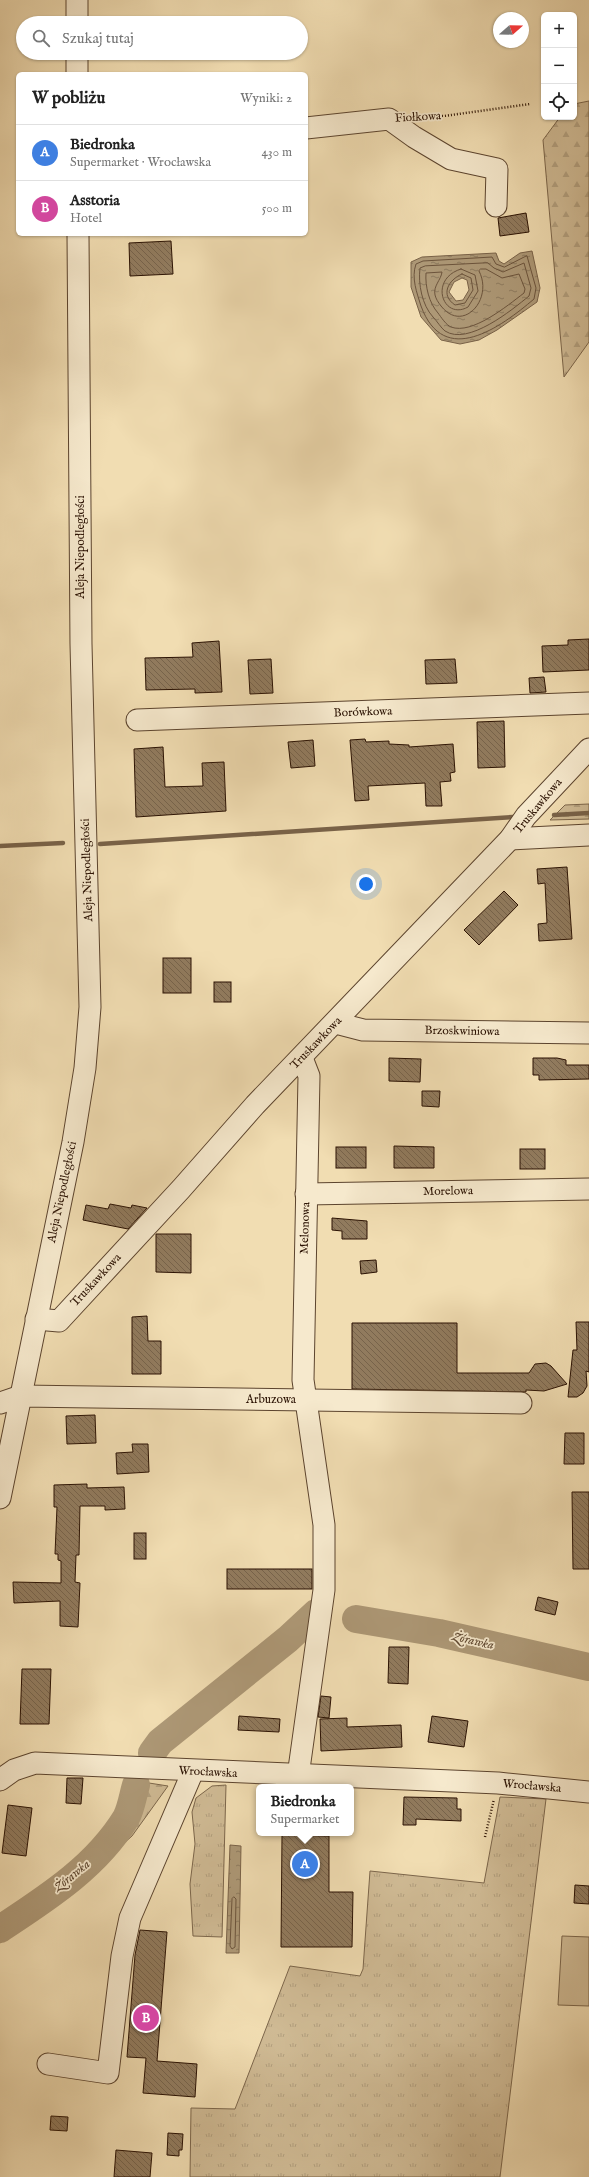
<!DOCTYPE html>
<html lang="pl">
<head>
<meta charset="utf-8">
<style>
	:root { --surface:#fff; --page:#f2f2f2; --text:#222; --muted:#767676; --line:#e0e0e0; --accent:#8f2418 }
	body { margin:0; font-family:"IM FELL English",serif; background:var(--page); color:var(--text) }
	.controls { position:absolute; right:12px; top:12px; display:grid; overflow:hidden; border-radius:6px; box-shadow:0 1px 3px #0004 }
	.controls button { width:36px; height:36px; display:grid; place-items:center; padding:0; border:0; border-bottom:1px solid var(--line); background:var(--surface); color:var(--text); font:20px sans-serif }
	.compass { position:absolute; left:493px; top:12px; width:36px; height:36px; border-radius:50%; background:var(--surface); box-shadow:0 1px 3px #0004; rotate:70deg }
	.you { position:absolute; left:366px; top:884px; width:14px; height:14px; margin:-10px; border:3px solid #fff; border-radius:50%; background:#1a73e8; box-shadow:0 0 0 6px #1a73e833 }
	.badge { display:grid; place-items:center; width:26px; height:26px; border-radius:50%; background:var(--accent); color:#fff; font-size:13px; font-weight:700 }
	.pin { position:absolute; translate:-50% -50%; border:2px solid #fff; box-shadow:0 1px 4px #0006 }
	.popup { position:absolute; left:256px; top:1784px; width:98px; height:52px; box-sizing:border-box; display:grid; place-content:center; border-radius:6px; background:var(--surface); filter:drop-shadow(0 1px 3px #0005); font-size:13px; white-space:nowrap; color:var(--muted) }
	.popup b { font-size:15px; color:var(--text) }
	.popup::after { content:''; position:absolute; left:50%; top:100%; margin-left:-8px; border:8px solid transparent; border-top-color:var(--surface) }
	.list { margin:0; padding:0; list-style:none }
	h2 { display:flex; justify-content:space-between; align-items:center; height:52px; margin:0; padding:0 16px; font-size:17px }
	h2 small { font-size:13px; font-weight:400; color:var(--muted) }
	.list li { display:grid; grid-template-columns:26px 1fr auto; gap:12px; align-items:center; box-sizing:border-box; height:56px; padding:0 16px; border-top:1px solid var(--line) }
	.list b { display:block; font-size:15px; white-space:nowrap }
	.list p { margin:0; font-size:13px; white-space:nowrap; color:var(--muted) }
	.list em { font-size:13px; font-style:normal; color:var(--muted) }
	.icon { flex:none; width:22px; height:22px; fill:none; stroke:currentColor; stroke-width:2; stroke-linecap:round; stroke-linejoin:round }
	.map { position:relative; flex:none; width:589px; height:2177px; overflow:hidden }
	.search { position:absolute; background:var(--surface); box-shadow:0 1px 3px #0004; left:16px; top:16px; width:292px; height:44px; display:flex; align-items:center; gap:10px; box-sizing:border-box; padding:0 14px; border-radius:22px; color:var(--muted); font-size:15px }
	.panel { position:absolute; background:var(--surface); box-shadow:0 1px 3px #0004; left:16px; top:72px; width:292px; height:164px; border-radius:6px }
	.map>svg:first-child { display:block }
	.grass { fill:url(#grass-tufts); stroke:#7c664b }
	.forest { fill:url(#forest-firs); stroke:#7c664b }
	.pitch { fill:#cfba94; stroke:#7c664b }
	.water { fill:url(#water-ripples); stroke:#796248; fill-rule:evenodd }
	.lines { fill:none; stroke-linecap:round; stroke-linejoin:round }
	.shore { stroke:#6c543c; stroke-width:1 }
	.stream { stroke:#796248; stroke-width:4.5 }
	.river { stroke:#ad9876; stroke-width:28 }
	.building { fill:url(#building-back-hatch); stroke:#2a1102 }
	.minor-casing { stroke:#5c442e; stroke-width:23 }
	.path { stroke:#2a1102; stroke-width:2.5; stroke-dasharray:1 2; stroke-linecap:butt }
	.minor { stroke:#f6e9cd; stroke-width:21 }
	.labels { text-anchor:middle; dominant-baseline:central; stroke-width:3.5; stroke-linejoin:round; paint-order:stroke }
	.street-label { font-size:12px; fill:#2a1102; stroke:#f6e9cd }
	.water-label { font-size:13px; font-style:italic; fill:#5e4730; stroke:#f6e9cd }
</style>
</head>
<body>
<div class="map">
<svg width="589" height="2177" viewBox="0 0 589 2177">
	<defs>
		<pattern id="grass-tufts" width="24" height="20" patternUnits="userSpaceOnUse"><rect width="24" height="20" fill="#cfba94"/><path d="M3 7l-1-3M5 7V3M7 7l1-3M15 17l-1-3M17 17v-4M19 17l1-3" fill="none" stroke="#b29f7e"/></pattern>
		<pattern id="forest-firs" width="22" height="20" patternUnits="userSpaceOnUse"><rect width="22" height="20" fill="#cfba94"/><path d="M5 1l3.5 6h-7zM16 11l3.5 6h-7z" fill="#b29f7e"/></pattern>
		<pattern id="water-ripples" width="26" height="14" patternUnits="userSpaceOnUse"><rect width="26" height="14" fill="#ad9876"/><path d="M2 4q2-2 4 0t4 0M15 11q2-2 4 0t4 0" fill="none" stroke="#8d7b5f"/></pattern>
		<pattern id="building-back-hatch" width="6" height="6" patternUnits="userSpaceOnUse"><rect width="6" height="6" fill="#917b5e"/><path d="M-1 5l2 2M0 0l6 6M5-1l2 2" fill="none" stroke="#77634b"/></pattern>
	</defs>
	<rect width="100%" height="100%" fill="#f1ddb2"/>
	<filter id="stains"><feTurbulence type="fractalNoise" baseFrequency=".005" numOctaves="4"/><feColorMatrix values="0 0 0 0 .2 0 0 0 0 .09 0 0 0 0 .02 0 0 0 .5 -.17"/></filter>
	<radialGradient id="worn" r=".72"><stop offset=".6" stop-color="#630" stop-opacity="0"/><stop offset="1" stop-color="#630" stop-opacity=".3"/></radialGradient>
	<g class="grass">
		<polygon points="226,1785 222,1937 193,1936 190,1884 195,1844 192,1812 196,1798 212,1786"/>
		<polygon points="500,1797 546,1799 500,2177 190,2177 191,2108 235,2109 290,1966 360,1976 363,1969 370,1871 484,1883"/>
	</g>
	<g class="forest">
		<polygon points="589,101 589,342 564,377 543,140 560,117 574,117 574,104"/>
		<polygon points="589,804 589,819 550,820 565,805"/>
		<polygon points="149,1783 168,1786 132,1836 44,1914 0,1943 0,1934 42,1908 96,1862"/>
	</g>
	<polygon class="pitch" points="562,1936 589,1937 589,2006 558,2005"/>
	<g class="water">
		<path d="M532 251 540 288 537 302 497 330 479 340 460 344 441 340 421 317 411 287V262L422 257 496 253 499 261 504 264 520 253ZM462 278 467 280 469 290 463 300 456 301 449 292 454 282Z"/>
		<polygon points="230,1845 241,1846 239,1953 226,1953"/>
	</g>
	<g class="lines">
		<g class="shore">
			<path d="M527 256 536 288 534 299C501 327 444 369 421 306 417 293 411 278 416 264L423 261 492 257 496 264 504 267Z"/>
			<path d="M488 263 494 268 503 272 524 263 531 288 529 296C512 310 468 346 445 331 441 328 437 321 433 317 422 305 418 284 420 268L425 266Z"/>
			<path d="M461 269 475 275 478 291 468 307C443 321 428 279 461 269Z"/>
			<path d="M481 269H486L502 278 519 274 525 289 524 293C507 306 472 335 451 327 446 325 441 317 438 313 429 303 425 286 426 273L442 272C441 280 433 286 435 295 436 299 438 302 441 306 463 334 494 299 479 271Z"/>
			<path d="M462 274 471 278 473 290 465 303 455 305C440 295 448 280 462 274Z"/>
			<polygon points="234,1897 236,1899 235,1947 232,1949 230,1946 232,1899"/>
		</g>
		<g class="stream">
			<polyline points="554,815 589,813"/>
			<polyline points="100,844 513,817"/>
			<polyline points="0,846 63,843"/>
		</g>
		<g class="river">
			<polyline points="356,1619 439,1633 589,1667"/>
			<polyline points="152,1753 160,1742 288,1639 316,1613"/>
			<path d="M0 1929C47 1898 96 1867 126 1818 131 1809 133 1795 136 1785"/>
		</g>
	</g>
	<g class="building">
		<polygon points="526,213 529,232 500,236 498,218"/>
		<polygon points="171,241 173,274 130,276 129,243"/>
		<polygon points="589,639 589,670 543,672 542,646 568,645 568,640"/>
		<polygon points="219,641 222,692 195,693 195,689 146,690 145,658 193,657 192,643"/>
		<polygon points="271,659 273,693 250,694 248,660"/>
		<polygon points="455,659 457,683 426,684 425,660"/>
		<polygon points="544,677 546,692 530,693 529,678"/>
		<polygon points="504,721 505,767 478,768 477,722"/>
		<polygon points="365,739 366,742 389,741 389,744 409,745 409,747 453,744 455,772 450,773 451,781 440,782 442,806 426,806 425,783 368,786 369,800 355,801 350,740"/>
		<polygon points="313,740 315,766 291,768 288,742"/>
		<polygon points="163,747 165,787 203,786 202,763 224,762 226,811 136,817 134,749"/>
		<polygon points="567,867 572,939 539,941 538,924 547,923 545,883 538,884 537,869"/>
		<polygon points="504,891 518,905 479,945 464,930"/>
		<rect x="163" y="958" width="28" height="35"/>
		<rect x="214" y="982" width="17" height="20"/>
		<polygon points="389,1058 421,1059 420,1082 389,1081"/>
		<polygon points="533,1058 557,1058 566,1060 566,1065 589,1065 589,1079 539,1080 539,1075 533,1075"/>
		<polygon points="422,1091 440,1091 439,1107 422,1106"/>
		<polygon points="394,1146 434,1147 434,1168 394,1168"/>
		<rect x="336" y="1147" width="30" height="21"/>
		<rect x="520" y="1149" width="25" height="20"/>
		<polygon points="110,1204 131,1208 132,1205 147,1208 128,1229 83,1220 86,1205 108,1209"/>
		<polygon points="332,1218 367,1221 367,1239 342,1239 342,1231 332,1230"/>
		<polygon points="156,1234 191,1234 191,1273 156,1272"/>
		<polygon points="376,1260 377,1272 361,1274 360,1261"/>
		<polygon points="147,1316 148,1341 161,1341 161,1374 132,1374 132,1317"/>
		<polygon points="576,1322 589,1322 589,1372 586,1371 587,1386 583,1393 577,1397 568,1397 573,1350 577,1350"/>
		<polygon points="352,1323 457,1323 457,1373 529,1373 535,1364 546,1363 551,1366 567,1384 544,1391 526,1390 526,1392 352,1389"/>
		<polygon points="95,1415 96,1443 67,1444 66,1416"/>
		<polygon points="565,1433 584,1433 584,1464 564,1464"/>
		<polygon points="132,1444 148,1444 149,1472 117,1474 116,1453 133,1452"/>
		<polygon points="87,1484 87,1488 124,1487 125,1509 105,1510 105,1506 80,1506 79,1555 76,1555 75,1582 80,1583 78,1627 60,1626 60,1601 14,1603 13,1582 61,1583 61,1561 58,1560 58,1554 55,1554 57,1507 54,1507 54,1485"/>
		<polygon points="572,1492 589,1492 589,1569 573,1569"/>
		<rect x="134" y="1533" width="12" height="26"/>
		<rect x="227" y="1569" width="85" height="20"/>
		<polygon points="538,1597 558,1602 555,1615 535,1610"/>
		<polygon points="389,1647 409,1647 408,1684 388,1683"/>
		<polygon points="22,1669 51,1669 49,1724 20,1724"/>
		<polygon points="321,1696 331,1697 329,1718 318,1717"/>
		<polygon points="239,1716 280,1719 279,1732 238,1730"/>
		<polygon points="432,1716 468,1721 464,1747 428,1742"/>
		<polygon points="347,1718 347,1727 401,1725 402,1747 321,1751 320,1719"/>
		<polygon points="67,1778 83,1778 81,1804 66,1803"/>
		<polygon points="404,1797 457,1798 457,1809 461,1809 461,1821 416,1819 416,1825 403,1825"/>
		<polygon points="8,1805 32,1808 26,1856 2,1853"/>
		<polygon points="282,1835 329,1836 329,1892 353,1892 352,1947 281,1947"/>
		<polygon points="575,1885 589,1886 589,1904 574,1903"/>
		<polygon points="140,1930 167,1932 157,2061 197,2064 195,2097 143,2093 146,2058 127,2057 135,1955"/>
		<polygon points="51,2116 68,2117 67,2131 50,2130"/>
		<polygon points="168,2133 183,2134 182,2150 179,2150 179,2156 167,2155"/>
		<polygon points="116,2150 152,2153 150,2177 114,2177"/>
	</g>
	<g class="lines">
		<g class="minor-casing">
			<g id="minor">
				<polyline points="77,0 77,23"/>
				<polyline points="77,53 77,74"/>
				<polyline points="306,128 389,119 414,137 451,159 497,169 496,206"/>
				<polyline points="137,720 589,703"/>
				<polyline points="510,839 589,835"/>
				<polyline points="336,1023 363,1030 589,1033"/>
				<polyline points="306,1194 589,1189"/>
				<polyline points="36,1319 59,1321 181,1189 255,1105 510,839 526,816 589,749"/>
				<polyline points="0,1403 21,1396 521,1403"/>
				<polyline points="0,1498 73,1142 85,1068 90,1007 81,644 78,234"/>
				<polyline points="298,1776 324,1590 324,1525 303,1380 309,1076 302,1058"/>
				<polyline points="0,1780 14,1770 35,1763 498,1783 589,1792"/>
				<polyline points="48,2064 108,2073 122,1956 130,1918 193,1771"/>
			</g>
		</g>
		<g class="path">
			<polyline points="418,117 444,116 530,104"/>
			<polyline points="485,1837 494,1799"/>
		</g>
		<use href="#minor" class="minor"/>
	</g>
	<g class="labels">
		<g class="street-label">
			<text transform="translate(418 117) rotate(-3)">Fiołkowa</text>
			<text transform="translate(80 547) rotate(-90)">Aleja Niepodległości</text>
			<text transform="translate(363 712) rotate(-2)">Borówkowa</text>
			<text transform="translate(538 806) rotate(-50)">Truskawkowa</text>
			<text transform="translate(87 870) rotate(-92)">Aleja Niepodległości</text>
			<text transform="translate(462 1031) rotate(1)">Brzoskwiniowa</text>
			<text transform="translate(316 1043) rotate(-46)">Truskawkowa</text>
			<text transform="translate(448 1191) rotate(-1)">Morelowa</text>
			<text transform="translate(62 1192) rotate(-78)">Aleja Niepodległości</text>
			<text transform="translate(305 1228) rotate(-88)">Melonowa</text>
			<text transform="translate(96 1280) rotate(-47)">Truskawkowa</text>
			<text x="271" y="1399">Arbuzowa</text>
			<text transform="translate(208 1772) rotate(3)">Wrocławska</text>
			<text transform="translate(532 1786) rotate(5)">Wrocławska</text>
		</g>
		<g class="water-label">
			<text transform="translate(473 1641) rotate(13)">Żórawka</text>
			<text transform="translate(72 1876) rotate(-39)">Żórawka</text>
		</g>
	</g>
	<rect width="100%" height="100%" filter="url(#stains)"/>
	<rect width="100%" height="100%" fill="url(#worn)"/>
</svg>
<div class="controls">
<button>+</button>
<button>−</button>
<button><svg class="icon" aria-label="locate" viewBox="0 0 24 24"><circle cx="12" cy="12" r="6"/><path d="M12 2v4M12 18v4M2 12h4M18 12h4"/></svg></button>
</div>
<svg class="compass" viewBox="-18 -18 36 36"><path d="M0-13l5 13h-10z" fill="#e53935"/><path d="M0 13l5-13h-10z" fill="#767676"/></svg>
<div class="you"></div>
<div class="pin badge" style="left:305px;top:1864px;background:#3f7fe0">A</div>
<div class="popup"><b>Biedronka</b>Supermarket</div>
<div class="pin badge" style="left:146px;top:2018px;background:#d1479c">B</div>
<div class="search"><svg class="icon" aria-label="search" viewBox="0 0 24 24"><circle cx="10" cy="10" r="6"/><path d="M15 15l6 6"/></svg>Szukaj tutaj</div>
<section class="panel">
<h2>W pobliżu<small>Wyniki: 2</small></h2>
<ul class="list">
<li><span class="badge" style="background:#3f7fe0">A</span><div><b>Biedronka</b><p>Supermarket · Wrocławska</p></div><em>430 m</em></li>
<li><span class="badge" style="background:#d1479c">B</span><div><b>Asstoria</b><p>Hotel</p></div><em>500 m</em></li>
</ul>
</section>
</div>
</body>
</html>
